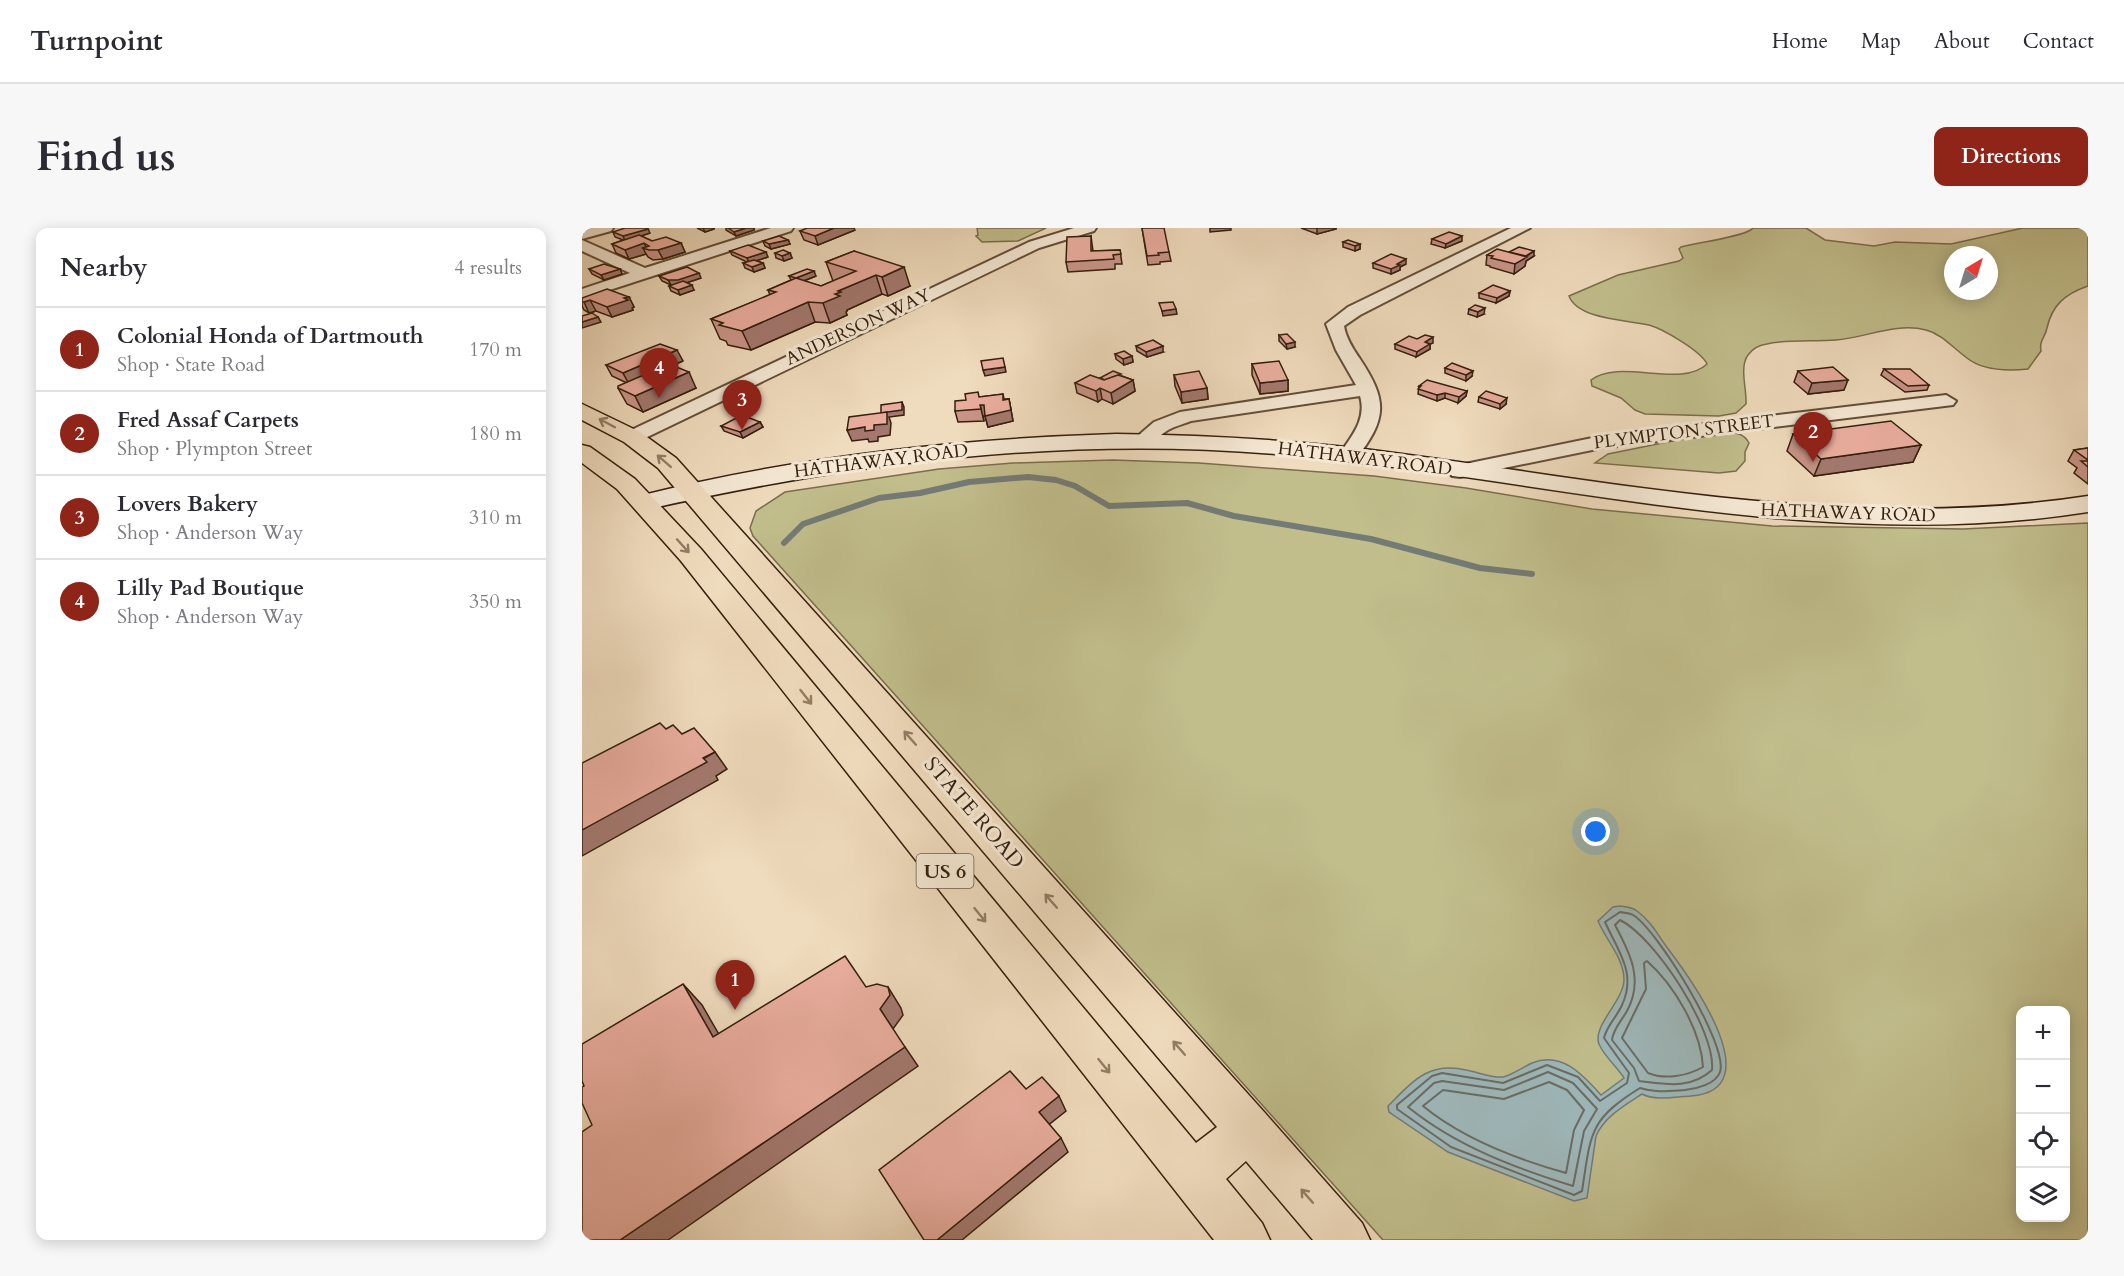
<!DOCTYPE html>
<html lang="en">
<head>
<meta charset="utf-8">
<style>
	:root { --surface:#fff; --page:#f7f7f7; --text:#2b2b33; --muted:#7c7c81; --line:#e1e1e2; --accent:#8f2418 }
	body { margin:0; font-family:Cardo,serif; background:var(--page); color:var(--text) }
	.controls { position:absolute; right:18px; bottom:18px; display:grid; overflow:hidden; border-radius:12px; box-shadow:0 3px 15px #0003 }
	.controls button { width:54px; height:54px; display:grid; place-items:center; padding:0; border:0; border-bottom:2px solid var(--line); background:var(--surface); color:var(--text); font:30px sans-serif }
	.compass { position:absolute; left:1362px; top:18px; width:54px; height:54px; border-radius:50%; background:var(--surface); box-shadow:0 3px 15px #0003; rotate:38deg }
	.you { position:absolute; left:1014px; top:604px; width:21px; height:21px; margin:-15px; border:4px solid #fff; border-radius:50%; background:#1a73e8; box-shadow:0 0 0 9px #1a73e833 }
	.badge { display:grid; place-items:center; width:39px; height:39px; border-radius:50%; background:var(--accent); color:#fff; font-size:20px; font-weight:700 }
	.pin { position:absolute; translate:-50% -50px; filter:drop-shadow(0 2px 3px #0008) }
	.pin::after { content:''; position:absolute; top:32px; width:21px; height:18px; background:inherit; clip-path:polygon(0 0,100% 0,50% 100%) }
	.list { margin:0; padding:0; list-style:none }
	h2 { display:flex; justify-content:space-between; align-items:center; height:78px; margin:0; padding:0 24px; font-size:26px }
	h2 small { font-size:20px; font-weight:400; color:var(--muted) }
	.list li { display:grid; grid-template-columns:39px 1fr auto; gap:18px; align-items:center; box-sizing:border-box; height:84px; padding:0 24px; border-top:2px solid var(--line) }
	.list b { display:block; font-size:22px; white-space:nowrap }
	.list p { margin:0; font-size:20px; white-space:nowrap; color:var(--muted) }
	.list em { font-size:20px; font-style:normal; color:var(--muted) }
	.icon { flex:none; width:33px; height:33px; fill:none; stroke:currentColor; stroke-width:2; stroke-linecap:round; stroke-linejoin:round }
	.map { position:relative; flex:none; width:1506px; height:1012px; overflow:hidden; border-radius:12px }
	header { display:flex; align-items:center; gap:36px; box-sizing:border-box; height:84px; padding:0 30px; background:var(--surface); border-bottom:2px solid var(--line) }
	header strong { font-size:28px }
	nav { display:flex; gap:33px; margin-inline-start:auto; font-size:21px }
	.intro { display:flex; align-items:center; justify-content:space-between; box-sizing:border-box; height:144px; padding:0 36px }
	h1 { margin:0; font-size:42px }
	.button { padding:15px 27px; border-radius:12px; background:var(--accent); color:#fff; font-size:21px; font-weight:700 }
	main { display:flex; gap:36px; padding:0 36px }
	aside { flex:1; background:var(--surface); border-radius:12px; box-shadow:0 3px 15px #0003 }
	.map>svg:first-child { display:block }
	.green { fill:#c1be8c; stroke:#7b6e4c; stroke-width:1.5; fill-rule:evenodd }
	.water { fill:#9eb8bb; stroke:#747b75; stroke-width:1.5 }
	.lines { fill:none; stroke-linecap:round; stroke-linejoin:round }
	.shore { stroke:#6a6c64; stroke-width:2 }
	.stream { stroke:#747b75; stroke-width:6 }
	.minor-casing { stroke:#644e39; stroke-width:4 }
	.secondary-casing { stroke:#351f0d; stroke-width:3 }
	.primary-casing { stroke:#351f0d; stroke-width:3 }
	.minor { fill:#f5e8d4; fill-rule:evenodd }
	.secondary { fill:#f5e8d4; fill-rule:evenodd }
	.primary { fill:#efdbbd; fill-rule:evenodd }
	.wall { fill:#c89588; stroke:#351f0d; stroke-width:1.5 }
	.shaded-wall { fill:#a3796f; stroke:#351f0d; stroke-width:1.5 }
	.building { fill:#e9ad9e; stroke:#351f0d; stroke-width:1.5 }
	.oneway { stroke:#927d65 }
	.labels { text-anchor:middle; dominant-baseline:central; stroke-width:6; stroke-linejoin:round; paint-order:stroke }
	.far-street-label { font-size:18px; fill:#351f0d; stroke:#f5e8d4 }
	.shield { fill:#f5e8d4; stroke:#6f5b49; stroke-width:1.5 }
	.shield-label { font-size:20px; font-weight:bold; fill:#351f0d }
	.street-label { font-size:21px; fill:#351f0d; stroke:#f5e8d4 }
</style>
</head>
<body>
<header>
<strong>Turnpoint</strong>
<nav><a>Home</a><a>Map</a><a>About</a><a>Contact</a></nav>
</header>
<div class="intro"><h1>Find us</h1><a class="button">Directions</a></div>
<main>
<aside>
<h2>Nearby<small>4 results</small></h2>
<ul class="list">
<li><span class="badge">1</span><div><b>Colonial Honda of Dartmouth</b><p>Shop · State Road</p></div><em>170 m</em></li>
<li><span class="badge">2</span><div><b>Fred Assaf Carpets</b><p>Shop · Plympton Street</p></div><em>180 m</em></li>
<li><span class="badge">3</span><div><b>Lovers Bakery</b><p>Shop · Anderson Way</p></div><em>310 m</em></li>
<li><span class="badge">4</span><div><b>Lilly Pad Boutique</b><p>Shop · Anderson Way</p></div><em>350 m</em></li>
</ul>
</aside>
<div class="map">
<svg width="1506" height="1012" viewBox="0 0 1506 1012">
	<rect width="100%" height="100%" fill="#efdbbd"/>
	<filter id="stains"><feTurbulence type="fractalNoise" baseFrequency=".00333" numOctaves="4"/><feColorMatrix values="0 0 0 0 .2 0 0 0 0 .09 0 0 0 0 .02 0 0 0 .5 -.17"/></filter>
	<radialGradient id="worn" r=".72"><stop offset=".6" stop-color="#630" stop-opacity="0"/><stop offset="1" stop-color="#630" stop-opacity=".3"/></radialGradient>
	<g class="green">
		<polygon points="395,0 464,0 436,13 400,14 394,8 396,7"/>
		<path d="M1171 0H1224L1243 12 1292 18 1313 14 1369 16 1441 0H1506V58C1483 66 1470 77 1465 100 1463 110 1457 112 1459 123L1446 141C1426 143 1401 143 1385 130 1371 120 1360 106 1344 102 1314 94 1283 110 1254 112 1231 114 1207 111 1185 116 1177 117 1171 120 1166 127 1157 139 1165 162 1164 176L1154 185 1137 188 1063 186 1053 182 1039 170 1010 158 1009 152C1038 130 1099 161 1125 136 1119 123 1081 101 1067 97 1047 92 996 92 987 68L1036 47 1097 33 1101 30 1097 21 1099 19C1113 15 1166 8 1171 0ZM1371 27H1407V63H1371Z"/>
		<path d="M1135 204C1147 205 1160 202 1167 215L1163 224V233L1154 243 1137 245 1013 235 1026 226Z"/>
		<path d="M531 232 617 235 792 248 884 260 1010 281 1190 298 1381 301 1506 295V1012H801L171 308 168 300 174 283 203 264 357 241 431 235ZM1438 782H1484V990H1438Z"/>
	</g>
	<path class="water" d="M1038 678C1044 679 1050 679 1055 683 1069 693 1077 709 1087 722 1108 750 1190 862 1109 868 1093 869 1073 873 1060 866 1043 877 1022 889 1014 908L1005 970 992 973 866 924 807 884 806 878C831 853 847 833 884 842 896 844 909 850 921 849 930 847 941 839 950 835 980 823 1001 847 1019 867L1042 850C1035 839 1022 828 1017 816 1010 798 1041 774 1042 752 1042 730 1024 712 1016 693L1031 679Z"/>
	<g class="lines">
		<g class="shore">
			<path d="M1038 684C1042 685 1048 685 1051 687 1075 701 1147 818 1138 844 1134 856 1114 861 1103 862 1087 863 1073 865 1058 860 1006 892 1009 906 1000 963L992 967 869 919 815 881V877L850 848 860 845 921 855 965 837 996 849 1018 873 1045 855 1047 845 1022 810C1025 797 1035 789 1040 777 1055 745 1036 723 1023 694Z"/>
			<path d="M1038 692C1073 709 1134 803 1130 842 1108 862 1083 856 1057 853L1052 840 1030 812C1031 801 1040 792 1045 783 1062 752 1048 725 1033 697Z"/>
			<path d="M1065 733C1092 757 1119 802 1121 839 1105 848 1083 852 1066 845L1040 810 1064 761 1062 735Z"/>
			<path d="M966 844 991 855 1015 881 1002 903 991 958C933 940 874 918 826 879L852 855 860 853 922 862Z"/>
			<path d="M967 854 985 862 1002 882 992 902 984 945C934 931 881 911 841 878L861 862 922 871Z"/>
		</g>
		<polyline class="stream" points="202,315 221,296 297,270 338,265 387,254 446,249 474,252 493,258 527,278 605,275 652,288 789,311 898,340 950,346"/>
		<g class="minor-casing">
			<g id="minor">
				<polygon points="8,0 31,0 29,3 0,11 0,2"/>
				<polygon points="189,0 211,0 209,3 0,71 0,61 48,45 0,23 0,12 63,40"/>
				<polygon points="492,0 514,0 512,3 457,20 57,213 43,213 40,209 43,205 447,14"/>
				<path d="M929 0H948L778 87 762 98C764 110 771 121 778 131 806 173 805 191 774 231H760L757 227C769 209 785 192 778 168L609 193C602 196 593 198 586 202 574 209 569 221 553 217L550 213 572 194 598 184 774 157 754 122 744 96 766 79Z"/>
				<polygon points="1364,167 1374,173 1371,177 1020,220 878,249 870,248 867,243 870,238 878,237 1020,208"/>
			</g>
		</g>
		<g class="secondary-casing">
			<path id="secondary" d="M534 206C615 207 694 211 774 220 1016 250 1262 306 1506 268V284C1233 327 963 249 693 226 480 208 270 235 62 282L53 279 49 274 53 269C211 229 372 211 534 206Z"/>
		</g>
		<g class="primary-casing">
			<polygon id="primary" points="0,176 58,204 94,230 683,885 780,995 788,1012 731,1012 664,933 644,951 680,995 688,1012 632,1012 99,333 35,261 0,235 0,217 8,219 53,251 119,321 614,915 635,899 76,240 42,214 0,192"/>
		</g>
		<use href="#minor" class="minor"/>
		<use href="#secondary" class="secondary"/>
		<use href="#primary" class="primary"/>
	</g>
	<g class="wall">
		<polygon points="115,0 132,0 132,1 123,4"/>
		<polygon points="144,0 172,0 172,2 154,8 144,2"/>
		<polygon points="560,0 587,24 589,33 578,34 578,36 566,37"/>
		<polygon points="719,0 754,0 754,1 735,6"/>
		<polygon points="273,2 236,17 222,12 218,3"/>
		<polygon points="31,4 68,5 59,8 70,13 99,15 103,24 81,31 71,32 66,29 64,26 47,31 34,25 30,16 41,12 33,9"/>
		<polygon points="509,8 511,23 538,22 540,36 533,36 533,41 486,44 484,34"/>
		<polygon points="850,11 880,13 863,20 849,16"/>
		<polygon points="206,12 208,16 189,21 183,18 181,13"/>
		<polygon points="761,14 778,16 778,21 773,23 761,19"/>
		<polygon points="148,23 186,29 174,33 181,35 183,40 172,44 163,40 161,35 165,34 150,27"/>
		<polygon points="272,23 328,58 306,68 300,66 265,82 265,83 264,84 265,87 248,95 233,94 169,122 146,117 144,113 138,111 129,91 188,67 186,62 209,52 207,48 234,48 222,53 239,58 251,53 244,34"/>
		<polygon points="927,24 952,28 944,33 943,38 932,46 908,39 908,38 904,37 905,27"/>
		<polygon points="193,25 208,25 210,30 202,33 194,30"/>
		<polygon points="791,35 824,36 818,39 818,42 809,46 791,40"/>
		<polygon points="7,41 38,41 40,46 22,52 10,46"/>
		<polygon points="77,48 119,50 104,55 112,62 98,67 89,63 87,58 89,57 80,53"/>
		<polygon points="928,63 927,68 914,75 897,70 897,65"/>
		<polygon points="47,69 52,79 50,80 51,82 30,89 14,83 7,85 2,82 0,78 0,70"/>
		<polygon points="887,81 902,86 895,89 886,86"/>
		<polygon points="697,107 713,119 705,121 697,113"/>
		<polygon points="851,115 848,116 848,121 834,129 813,121 813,116"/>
		<polygon points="554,118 581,124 565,129 555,123"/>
		<polygon points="533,126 550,128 551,134 542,137 534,131"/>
		<polygon points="101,133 91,137 114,160 61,184 45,176 36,160 45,155 30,148 24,137"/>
		<polygon points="670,136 706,152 706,163 678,166 670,147"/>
		<polygon points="863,140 890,148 884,153 863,145"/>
		<polygon points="1302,141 1347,157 1345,162 1323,164 1299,147"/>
		<polygon points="1216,143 1262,162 1226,166 1212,154"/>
		<polygon points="592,147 625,160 626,171 600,175 593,158"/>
		<polygon points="540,148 551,152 553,163 531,176 520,171 516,174 495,165 493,155 518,151 518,150"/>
		<polygon points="837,158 885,163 884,168 876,175 863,170 855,173 836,166"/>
		<polygon points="421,166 422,171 427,171 431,193 406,199 403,188 401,188 402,193 376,194 373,183 398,169"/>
		<polygon points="897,169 924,176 918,181 896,174"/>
		<polygon points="178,194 181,199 161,210 142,203 139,198"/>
		<polygon points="1211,206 1339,217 1331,234 1232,248 1205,223"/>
		<polygon points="1506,220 1506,256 1492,245 1495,240 1486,233 1492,222"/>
	</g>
	<g class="shaded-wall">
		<polygon points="121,0 132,0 132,1 123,4"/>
		<polygon points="164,0 172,0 172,2 154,8 152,4"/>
		<polygon points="252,0 272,0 273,2 236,17 233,8"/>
		<polygon points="628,0 649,0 649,2 628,4"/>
		<polygon points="735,0 754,0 754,1 735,6"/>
		<polygon points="66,1 68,5 43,13 41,8"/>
		<polygon points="880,8 880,13 863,20 864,16"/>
		<polygon points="206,12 208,16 189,21 187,16"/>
		<polygon points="62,15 65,21 61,20 64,26 47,31 43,22"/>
		<polygon points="99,15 103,24 81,31 76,22"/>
		<polygon points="778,16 778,21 773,23 773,18"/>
		<polygon points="952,23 952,28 944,33 943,38 932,46 933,36"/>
		<polygon points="184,24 186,29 167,35 165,30"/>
		<polygon points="208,25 210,30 202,33 200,28"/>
		<polygon points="824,31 824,36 818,39 818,42 809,46 809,41 815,36"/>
		<polygon points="181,35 183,40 172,44 170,39"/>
		<polygon points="322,39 328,58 306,68 300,49"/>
		<polygon points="38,41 40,46 22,52 19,47"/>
		<polygon points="232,43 234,48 216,55 214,50"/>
		<polygon points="117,45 119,50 98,57 89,57 86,52"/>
		<polygon points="294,47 300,66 265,82 265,83 264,84 265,87 248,95 241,75 256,63"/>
		<polygon points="110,57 112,62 98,67 96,62"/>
		<polygon points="928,63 927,68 914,75 915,70"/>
		<polygon points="47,69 52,79 50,80 51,82 30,89 25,79"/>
		<polygon points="8,72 14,83 7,85 2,74"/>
		<polygon points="226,74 233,94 169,122 160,103"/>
		<polygon points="903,80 902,86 895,89 896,84"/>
		<polygon points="594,81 595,86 581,88 580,83"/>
		<polygon points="16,89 19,94 0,100 0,94"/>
		<polygon points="851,109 851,115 848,116 848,121 834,129 835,124 843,114"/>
		<polygon points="713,114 713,119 705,121 704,116"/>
		<polygon points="581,118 581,124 565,129 564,124"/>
		<polygon points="95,122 101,133 47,156 41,145"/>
		<polygon points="550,128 551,134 542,137 541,131"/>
		<polygon points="423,139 424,144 403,148 401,142"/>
		<polygon points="891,143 890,148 884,153 884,147"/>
		<polygon points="107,144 114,160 61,184 53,168"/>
		<polygon points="551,152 553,163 531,176 529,165"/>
		<polygon points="706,152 706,163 678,166 678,155"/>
		<polygon points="1266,152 1262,162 1226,166 1230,155"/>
		<polygon points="518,160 520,171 516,174 514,163"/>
		<polygon points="625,160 626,171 600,175 599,164"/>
		<polygon points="885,163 884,168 876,175 877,169"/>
		<polygon points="863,165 863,170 855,173 855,167"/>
		<polygon points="925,170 924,176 918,181 918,176"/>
		<polygon points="427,171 431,193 406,199 403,188 404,188 401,188 402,193 398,177"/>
		<polygon points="320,174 322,179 322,187 307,189 309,195 308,207 296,209 296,213 287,214 286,211 270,213 265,202 292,197 299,185"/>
		<polygon points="178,194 181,199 161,210 158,204"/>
		<polygon points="1339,217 1331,234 1232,248 1239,231"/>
		<polygon points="133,524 145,541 134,548 136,552 0,628 0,602"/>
		<polygon points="101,756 120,777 150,829 131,809"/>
		<polygon points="306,759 319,780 321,787 311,801 298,781"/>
		<polygon points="323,819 336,838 86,1012 38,1012"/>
		<polygon points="477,868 484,883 465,898 457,884"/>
		<polygon points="479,910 486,924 380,1012 355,1012"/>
	</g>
	<g class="building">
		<polygon points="43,0 64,0 66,1 41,8 31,4"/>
		<polygon points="146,0 164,0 152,4"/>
		<polygon points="225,0 252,0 233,8 218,3"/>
		<polygon points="560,0 582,0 587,24 576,25 577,27 565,28"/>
		<polygon points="867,4 880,8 864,16 850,11"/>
		<polygon points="57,7 70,13 84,9 99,15 76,22 67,22 61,20 67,18 62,15 43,22 30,16"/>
		<polygon points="197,8 206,12 187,16 181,13"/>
		<polygon points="509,8 509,23 538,22 539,26 531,27 532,31 484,34 485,9"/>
		<polygon points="766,12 778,16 773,18 761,14"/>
		<polygon points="166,17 184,24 165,30 148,23"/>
		<polygon points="937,19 952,23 944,28 927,24"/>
		<polygon points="915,21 945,29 933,36 909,30 911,28 905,27"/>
		<polygon points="201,22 208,25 200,28 193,25"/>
		<polygon points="272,23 322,39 300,49 294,47 256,63 259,64 253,66 258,68 241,75 226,74 160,103 137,97 141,95 129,91 194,64 186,62 214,50 239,58 274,43 244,34"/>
		<polygon points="809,26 824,31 815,36 818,37 809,41 791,35"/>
		<polygon points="172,32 181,35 170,39 161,35"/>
		<polygon points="22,36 38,41 19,47 7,41"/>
		<polygon points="105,39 117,45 96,52 86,52 77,48"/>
		<polygon points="225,41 232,43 214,50 207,48"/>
		<polygon points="101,53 110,57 96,62 87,58"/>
		<polygon points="911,57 928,63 915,70 897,65"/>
		<polygon points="25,61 47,69 42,70 46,72 25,79 8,72 2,74 0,74 0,70"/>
		<polygon points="591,74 594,81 580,83 577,75"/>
		<polygon points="893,77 903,80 896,84 887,81"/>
		<polygon points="10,85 16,89 0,94 0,88"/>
		<polygon points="705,106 713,114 704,116 697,107"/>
		<polygon points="843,107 851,109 843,114 848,116 835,124 813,116 827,108 835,111"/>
		<polygon points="571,112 581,118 564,124 554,118"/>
		<polygon points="78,116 95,122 41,145 24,137"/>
		<polygon points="542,123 550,128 541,131 533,126"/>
		<polygon points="421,130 423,139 401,142 399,133"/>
		<polygon points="697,133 706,152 678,155 670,136"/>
		<polygon points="870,135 891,143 884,147 863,140"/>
		<polygon points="87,136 107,144 53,168 36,160 36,158"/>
		<polygon points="1251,139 1266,152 1230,155 1216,143"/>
		<polygon points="1302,141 1328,141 1347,157 1326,158"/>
		<polygon points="531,143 539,146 523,152 518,150"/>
		<polygon points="617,143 625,160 599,164 592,147"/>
		<polygon points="508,147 522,152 536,147 551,152 529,165 518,160 514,163 493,155"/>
		<polygon points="845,152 885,163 877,169 863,165 855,167 836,161 839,158 837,158"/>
		<polygon points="904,163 925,170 918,176 897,169"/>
		<polygon points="396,164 397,169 421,166 421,172 427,171 429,182 403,188 402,177 398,177 399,181 373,183 373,173 384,172 383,166"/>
		<polygon points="320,174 320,182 299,185 299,177"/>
		<polygon points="305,184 305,196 292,197 292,202 283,203 283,199 265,202 267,189"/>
		<polygon points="160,187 178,194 158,204 139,198"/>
		<polygon points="1309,193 1339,217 1239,231 1211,206"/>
		<polygon points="1506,220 1506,232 1492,222"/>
		<polygon points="1499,233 1506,233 1506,239"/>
		<polygon points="78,495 84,501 91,497 100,506 112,500 133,524 121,530 125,534 0,602 0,535"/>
		<polygon points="263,728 284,759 295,756 306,759 308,767 298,781 323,819 38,1012 0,1012 0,904 10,897 0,875 0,859 2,858 0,853 0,816 101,756 131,809"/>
		<polygon points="428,843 444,861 460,849 477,868 457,884 479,910 355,1012 342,1012 297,942"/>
	</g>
	<defs><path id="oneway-shaft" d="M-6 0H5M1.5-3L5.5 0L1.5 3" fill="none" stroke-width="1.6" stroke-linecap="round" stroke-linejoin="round" transform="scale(1.5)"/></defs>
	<g class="oneway">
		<use href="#oneway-shaft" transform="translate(25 195) rotate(-152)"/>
		<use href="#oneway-shaft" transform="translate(82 233) rotate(-139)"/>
		<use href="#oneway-shaft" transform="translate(101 318) rotate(48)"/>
		<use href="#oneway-shaft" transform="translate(224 469) rotate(52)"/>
		<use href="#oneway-shaft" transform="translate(328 510) rotate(-131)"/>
		<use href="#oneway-shaft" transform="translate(469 673) rotate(-131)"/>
		<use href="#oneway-shaft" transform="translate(398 687) rotate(51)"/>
		<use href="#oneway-shaft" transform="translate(597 820) rotate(-131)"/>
		<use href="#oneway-shaft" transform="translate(522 838) rotate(51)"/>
		<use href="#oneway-shaft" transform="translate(725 968) rotate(-131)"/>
	</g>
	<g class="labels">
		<g class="far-street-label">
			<text transform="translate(276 99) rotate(-25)">ANDERSON WAY</text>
			<text transform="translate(1102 204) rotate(-7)">PLYMPTON STREET</text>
			<text transform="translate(783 231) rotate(7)">HATHAWAY ROAD</text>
			<text transform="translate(299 233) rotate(-7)">HATHAWAY ROAD</text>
			<text transform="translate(1266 285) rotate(2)">HATHAWAY ROAD</text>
		</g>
		<rect class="shield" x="334.5" y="626" width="57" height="34" rx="4.5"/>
		<g class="shield-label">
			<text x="363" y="643">US 6</text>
		</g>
		<g class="street-label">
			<text transform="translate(392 585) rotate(49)">STATE ROAD</text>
		</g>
	</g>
	<rect width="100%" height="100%" filter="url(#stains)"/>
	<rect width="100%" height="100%" fill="url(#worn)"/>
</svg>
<div class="controls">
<button>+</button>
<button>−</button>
<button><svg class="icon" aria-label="locate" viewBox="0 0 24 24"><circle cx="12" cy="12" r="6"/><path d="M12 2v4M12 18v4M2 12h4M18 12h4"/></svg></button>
<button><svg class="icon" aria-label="layers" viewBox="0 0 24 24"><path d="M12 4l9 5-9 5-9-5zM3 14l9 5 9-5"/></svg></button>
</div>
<svg class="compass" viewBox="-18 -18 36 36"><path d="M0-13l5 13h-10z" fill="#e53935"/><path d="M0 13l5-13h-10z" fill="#7c7c81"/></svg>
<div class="you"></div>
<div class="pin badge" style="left:153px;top:782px">1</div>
<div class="pin badge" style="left:1231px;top:234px">2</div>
<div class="pin badge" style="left:160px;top:202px">3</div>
<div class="pin badge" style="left:77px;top:170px">4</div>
</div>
</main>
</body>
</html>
